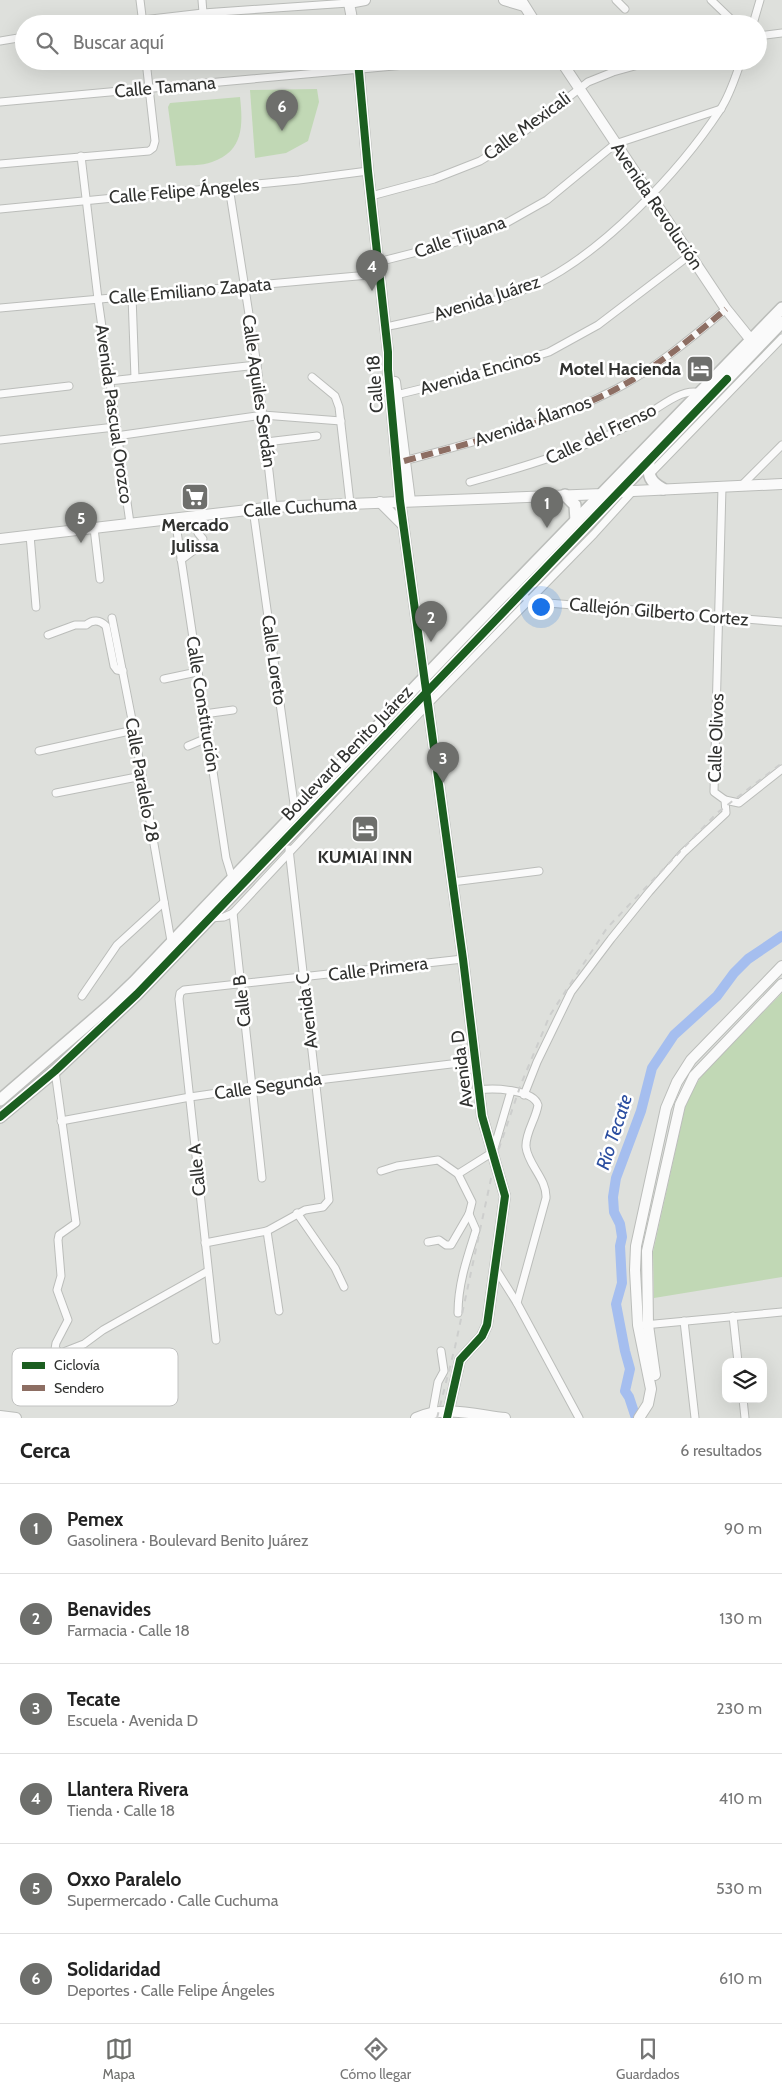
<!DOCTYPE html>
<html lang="es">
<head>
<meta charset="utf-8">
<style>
	:root { --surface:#fff; --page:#f2f2f2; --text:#222; --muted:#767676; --line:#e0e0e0; --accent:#6e6f6c }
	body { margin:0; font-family:Cabin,sans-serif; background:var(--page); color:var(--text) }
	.controls { position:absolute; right:15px; bottom:15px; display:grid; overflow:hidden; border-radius:10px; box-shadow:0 5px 20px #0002 }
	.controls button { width:45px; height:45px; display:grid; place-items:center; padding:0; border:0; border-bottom:1px solid var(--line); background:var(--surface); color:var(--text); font:25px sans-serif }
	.you { position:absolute; left:540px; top:606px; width:18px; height:18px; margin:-12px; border:4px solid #fff; border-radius:50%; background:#1a73e8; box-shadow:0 0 0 8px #1a73e833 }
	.badge { display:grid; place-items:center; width:32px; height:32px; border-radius:50%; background:var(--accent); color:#fff; font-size:16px; font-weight:700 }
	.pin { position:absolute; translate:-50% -41px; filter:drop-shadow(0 1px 2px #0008) }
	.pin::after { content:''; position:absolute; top:26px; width:18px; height:15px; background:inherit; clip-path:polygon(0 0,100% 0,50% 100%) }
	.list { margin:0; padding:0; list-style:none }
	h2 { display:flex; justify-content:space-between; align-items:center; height:65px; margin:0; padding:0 20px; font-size:21px }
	h2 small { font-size:16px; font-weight:400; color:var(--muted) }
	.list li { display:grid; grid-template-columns:32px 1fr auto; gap:15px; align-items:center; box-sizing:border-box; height:90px; padding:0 20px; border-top:1px solid var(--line) }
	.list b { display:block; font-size:19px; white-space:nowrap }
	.list p { margin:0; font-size:16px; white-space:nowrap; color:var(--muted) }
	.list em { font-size:16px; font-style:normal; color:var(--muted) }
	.icon { flex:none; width:28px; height:28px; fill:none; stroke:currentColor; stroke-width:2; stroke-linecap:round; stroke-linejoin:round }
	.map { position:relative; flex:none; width:782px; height:1418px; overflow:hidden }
	.search { position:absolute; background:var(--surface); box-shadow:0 5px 20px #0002; left:15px; right:15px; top:15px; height:55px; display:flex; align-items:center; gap:12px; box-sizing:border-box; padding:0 18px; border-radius:28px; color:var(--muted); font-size:19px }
	.sheet { height:605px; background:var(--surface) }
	nav { display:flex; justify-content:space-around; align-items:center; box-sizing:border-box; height:70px; border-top:1px solid var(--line); background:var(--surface); font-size:14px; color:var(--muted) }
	nav a { display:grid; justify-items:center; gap:2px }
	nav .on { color:var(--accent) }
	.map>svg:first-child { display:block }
	.green { fill:#c1d8b5 }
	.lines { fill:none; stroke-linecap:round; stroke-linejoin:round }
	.river { stroke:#a5beef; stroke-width:10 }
	.street-casing { stroke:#bbbdba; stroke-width:9 }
	.secondary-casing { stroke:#bbbdba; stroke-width:12 }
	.primary-casing { stroke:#bbbdba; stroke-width:14 }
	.street { stroke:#fafafa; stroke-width:7 }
	.secondary { stroke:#fafafa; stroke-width:10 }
	.primary { stroke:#fafafa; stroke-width:11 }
	.rail { stroke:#cdcecd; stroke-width:2; stroke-dasharray:6 6; stroke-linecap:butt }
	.quiet { stroke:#8d6e63; stroke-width:6; stroke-dasharray:12 6; stroke-linecap:butt }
	.cycleway-casing { stroke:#fff; stroke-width:11 }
	.cycleway { stroke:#1b5e20; stroke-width:8 }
	.labels { text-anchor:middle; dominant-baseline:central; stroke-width:5; stroke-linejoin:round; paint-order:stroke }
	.street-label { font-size:18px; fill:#313230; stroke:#fff }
	.poi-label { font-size:18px; font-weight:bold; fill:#313230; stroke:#fff }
	.water-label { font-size:19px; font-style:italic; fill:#2b4ea0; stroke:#fff }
	.key { fill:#fff; stroke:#c1c2c1; stroke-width:1 }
	.key-label { font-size:14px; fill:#313230 }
</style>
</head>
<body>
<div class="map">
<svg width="782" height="1418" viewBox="0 0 782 1418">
	<rect width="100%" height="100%" fill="#dee0dc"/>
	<g class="green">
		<polygon points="317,89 319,102 308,141 286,153 255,158 250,90"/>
		<path d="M240 97C243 125 244 151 212 162 202 166 187 165 176 166L168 107 170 103Z"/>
		<path d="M782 993V1277L654 1298 653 1252 685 1108C690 1095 695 1084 704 1073Z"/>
	</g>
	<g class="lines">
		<polyline class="river" points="636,1418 629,1397 625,1391 630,1369 625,1351 616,1304 622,1283 620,1246 622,1237 620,1224 614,1212 613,1197 616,1178 641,1111 652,1068 674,1035 717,996 734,973 748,959 782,936"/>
		<g class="street-casing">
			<g id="street">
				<polyline points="140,0 143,24"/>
				<polyline points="202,0 203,13"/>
				<polyline points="616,0 625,9"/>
				<polyline points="711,0 736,24"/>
				<polyline points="108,24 203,13 349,3 349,0"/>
				<polyline points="753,24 760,0"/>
				<polyline points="758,36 782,33"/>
				<polyline points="0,41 24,37"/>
				<polyline points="0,102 449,61"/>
				<polyline points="81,156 98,299 130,523"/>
				<polyline points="0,164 149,151 153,148 155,141 146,61"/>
				<polyline points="229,187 257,365 273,507"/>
				<polyline points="371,196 434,179 480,161 511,142 588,82 613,72 653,61"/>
				<polyline points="0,209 299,180 368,171"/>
				<polyline points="378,262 464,240 508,222 547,200 615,144 721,109"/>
				<polyline points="132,296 135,378"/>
				<polyline points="0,308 380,274"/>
				<path d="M385 327C431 317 493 305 535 285 602 254 680 171 720 110 730 95 735 78 741 61"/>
				<polyline points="312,377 335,396 339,407 350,503"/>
				<polyline points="109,381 257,365"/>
				<polyline points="0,394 69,386"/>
				<polyline points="392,396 469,377 549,352 598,325 690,255"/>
				<polyline points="116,436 263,415 341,421"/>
				<polyline points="0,440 115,427"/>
				<polyline points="266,442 317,436"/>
				<path d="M404 461C476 441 549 424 616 389 653 370 694 336 726 309"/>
				<polyline points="649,475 782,338"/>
				<path d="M470 482C527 466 583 449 636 422 652 413 682 386 700 393"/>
				<polyline points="741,486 782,445"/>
				<polyline points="253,509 295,811"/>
				<polyline points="175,518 226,858 233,881"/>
				<polyline points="94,528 100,579"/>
				<polyline points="30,535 36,607"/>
				<polyline points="181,560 201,545 203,539 198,533"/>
				<polyline points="526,598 537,609 548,603 782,622"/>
				<polyline points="112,618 134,730 171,941"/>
				<path d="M48 635 75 625H86C93 619 100 620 106 626L114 666 117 670 123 671"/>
				<polyline points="164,679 197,672"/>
				<polyline points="204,714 233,710"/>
				<polyline points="188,746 207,738"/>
				<polyline points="39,751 134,730"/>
				<polyline points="56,793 142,776"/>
				<polyline points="725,800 739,803 782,769"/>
				<polyline points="452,882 539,871"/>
				<polyline points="233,913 262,1178"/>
				<polyline points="209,918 224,917 233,913 428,704 594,534 633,491"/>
				<polyline points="82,996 117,945 164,902"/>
				<polyline points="55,1071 76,1223 59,1235 58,1240 61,1276 57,1290 68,1320 56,1343 55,1349 61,1353 84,1344 103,1330 208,1271"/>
				<path d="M479 1090C493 1088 533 1089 538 1105 536 1119 525 1133 526 1147 528 1165 547 1179 546 1198L517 1303"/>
				<polyline points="524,1095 537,1062 571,992 611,939 649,892 683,853 726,813 725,800 714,792 722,487"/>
				<polyline points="61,1121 190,1097 252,1088 476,1061"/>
				<polyline points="381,1171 397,1166 438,1160 458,1174 472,1202 469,1214 451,1245 446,1245 439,1240 428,1242"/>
				<polyline points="458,1174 493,1152 511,1091"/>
				<polyline points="297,1213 335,1268 344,1287"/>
				<polyline points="267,1231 279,1311"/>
				<polyline points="205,1243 267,1231 305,1210 323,1207 329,1200 289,849"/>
				<polyline points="495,1268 517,1303 579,1418"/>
				<path d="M458 1313C458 1284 467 1258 476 1230L469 1214"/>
				<polyline points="733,1316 738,1362"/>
				<polyline points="684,1321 695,1418"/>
				<polyline points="644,1325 782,1312"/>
				<polyline points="216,1340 179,999 180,993 184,990 463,959"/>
				<polyline points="743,1399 745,1418"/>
				<polyline points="432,1415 438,1382 444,1371 441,1351"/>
			</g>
		</g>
		<g class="secondary-casing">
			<g id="secondary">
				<polyline points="504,0 524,6"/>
				<polyline points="521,0 536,24"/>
				<polyline points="353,24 349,3 365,0"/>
				<polyline points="358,61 368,171 388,352 388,370 400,501 463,959 482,1116 505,1196 487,1325 482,1336 460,1360 447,1418"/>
				<polyline points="561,61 726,309 755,345"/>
				<polyline points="395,382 410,501"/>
				<polyline points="380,502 403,525"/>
				<polyline points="0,539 273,507 602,494 633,491 782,484"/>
				<polyline points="655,1375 648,1325 647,1251 680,1105 694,1076 782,984"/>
				<polyline points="0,1416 16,1418"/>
				<path d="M416 1418C443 1405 477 1415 505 1418"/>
				<polyline points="639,1418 648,1404 651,1389 638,1325 635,1270 636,1246 666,1108 677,1082 691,1060 782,966"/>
			</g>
		</g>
		<g class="primary-casing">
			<g id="primary">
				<path d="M649 462C648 476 650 482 663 489"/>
				<polyline points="565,495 575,505 576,521"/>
				<polyline points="0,1100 110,1005 134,982 461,639 782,308"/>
				<polyline points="0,1117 55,1071 137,994 782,322"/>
			</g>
		</g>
		<use href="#street" class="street"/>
		<use href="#secondary" class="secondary"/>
		<use href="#primary" class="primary"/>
		<polyline class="rail" points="437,1418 455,1347 495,1160 521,1084 550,1015 607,928 717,813 782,763"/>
		<path class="quiet" d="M404 461C476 441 549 424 616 389 653 370 694 336 726 309"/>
		<g class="cycleway-casing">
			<g id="cycleway">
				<polyline points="358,61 368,171 388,352 388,370 400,501 463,959 482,1116 505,1196 487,1325 482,1336 460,1360 447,1418"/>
				<polyline points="0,1117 55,1071 137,994 727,379"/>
			</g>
		</g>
		<use href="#cycleway" class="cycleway"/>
	</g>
	<defs>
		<g id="hotel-square" transform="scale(1.4375)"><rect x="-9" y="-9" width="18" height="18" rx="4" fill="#6e6f6c" stroke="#fff"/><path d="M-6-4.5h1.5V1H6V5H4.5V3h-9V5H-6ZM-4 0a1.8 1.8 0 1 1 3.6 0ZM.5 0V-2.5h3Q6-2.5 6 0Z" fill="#fff"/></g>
		<g id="supermarket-square" transform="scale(1.4375)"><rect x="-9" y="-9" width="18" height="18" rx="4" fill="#6e6f6c" stroke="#fff"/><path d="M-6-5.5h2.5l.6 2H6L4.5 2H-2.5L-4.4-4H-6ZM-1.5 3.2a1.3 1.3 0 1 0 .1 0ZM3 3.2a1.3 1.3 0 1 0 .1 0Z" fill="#fff"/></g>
	</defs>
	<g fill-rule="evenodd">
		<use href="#hotel-square" x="700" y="369"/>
		<use href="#supermarket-square" x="195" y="497"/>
		<use href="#hotel-square" x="365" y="829"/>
	</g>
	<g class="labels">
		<g class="street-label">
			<text transform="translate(165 87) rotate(-5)">Calle Tamana</text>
			<text transform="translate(527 126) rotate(-36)">Calle Mexicali</text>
			<text transform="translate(184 191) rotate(-5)">Calle Felipe Ángeles</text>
			<text transform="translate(657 206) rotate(56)">Avenida Revolución</text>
			<text transform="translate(460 237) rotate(-19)">Calle Tijuana</text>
			<text transform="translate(190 291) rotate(-5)">Calle Emiliano Zapata</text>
			<text transform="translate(487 298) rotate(-18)">Avenida Juárez</text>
			<text transform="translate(480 372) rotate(-16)">Avenida Encinos</text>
			<text transform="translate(375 384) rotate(-94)">Calle 18</text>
			<text transform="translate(259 391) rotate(82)">Calle Aquiles Serdán</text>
			<text transform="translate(114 414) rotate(82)">Avenida Pascual Orozco</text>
			<text transform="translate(533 421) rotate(-19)">Avenida Álamos</text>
			<text transform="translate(601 434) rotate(-25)">Calle del Frenso</text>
			<text transform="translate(300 507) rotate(-4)">Calle Cuchuma</text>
			<text transform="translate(659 612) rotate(5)">Callejón Gilberto Cortez</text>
			<text transform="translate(274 660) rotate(82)">Calle Loreto</text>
			<text transform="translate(203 704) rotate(81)">Calle Constitución</text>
			<text transform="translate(716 738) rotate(-88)">Calle Olivos</text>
			<text transform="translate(347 753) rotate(-46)">Boulevard Benito Juárez</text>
			<text transform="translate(142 780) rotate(80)">Calle Paralelo 28</text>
			<text transform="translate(378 969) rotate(-7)">Calle Primera</text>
			<text transform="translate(242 1001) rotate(-96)">Calle B</text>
			<text transform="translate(307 1011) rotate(-97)">Avenida C</text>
			<text transform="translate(462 1069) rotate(-97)">Avenida D</text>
			<text transform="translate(268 1086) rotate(-8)">Calle Segunda</text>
			<text transform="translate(197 1170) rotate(-96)">Calle A</text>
		</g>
		<g class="poi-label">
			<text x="681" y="369" text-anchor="end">Motel Hacienda</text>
			<text x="195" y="525">Mercado<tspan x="195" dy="21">Julissa</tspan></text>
			<text x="365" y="857">KUMIAI INN</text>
		</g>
		<g class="water-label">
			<text transform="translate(614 1132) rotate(-72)">Río Tecate</text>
		</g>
	</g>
	<rect x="12" y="1348" width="166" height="58" rx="8" class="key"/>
	<rect x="22" y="1362" width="23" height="7" fill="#1b5e20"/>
	<rect x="22" y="1385" width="23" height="6" fill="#8d6e63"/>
	<g class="key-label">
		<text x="54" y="1370">Ciclovía</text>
		<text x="54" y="1393">Sendero</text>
	</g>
</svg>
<div class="controls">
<button><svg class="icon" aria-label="layers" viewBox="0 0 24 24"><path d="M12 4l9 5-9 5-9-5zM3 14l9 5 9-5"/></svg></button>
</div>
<div class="you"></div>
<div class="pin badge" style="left:547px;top:528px">1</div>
<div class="pin badge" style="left:431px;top:642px">2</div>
<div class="pin badge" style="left:443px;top:783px">3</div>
<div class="pin badge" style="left:372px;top:291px">4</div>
<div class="pin badge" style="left:81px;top:543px">5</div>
<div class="pin badge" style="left:282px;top:131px">6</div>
<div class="search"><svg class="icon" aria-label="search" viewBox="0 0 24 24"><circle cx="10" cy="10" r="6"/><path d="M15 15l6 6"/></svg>Buscar aquí</div>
</div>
<section class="sheet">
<h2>Cerca<small>6 resultados</small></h2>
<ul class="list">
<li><span class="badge">1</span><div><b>Pemex</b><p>Gasolinera · Boulevard Benito Juárez</p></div><em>90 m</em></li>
<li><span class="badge">2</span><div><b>Benavides</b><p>Farmacia · Calle 18</p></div><em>130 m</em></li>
<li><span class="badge">3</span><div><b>Tecate</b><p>Escuela · Avenida D</p></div><em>230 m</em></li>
<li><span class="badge">4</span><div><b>Llantera Rivera</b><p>Tienda · Calle 18</p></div><em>410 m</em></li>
<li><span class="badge">5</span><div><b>Oxxo Paralelo</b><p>Supermercado · Calle Cuchuma</p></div><em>530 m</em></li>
<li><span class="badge">6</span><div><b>Solidaridad</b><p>Deportes · Calle Felipe Ángeles</p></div><em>610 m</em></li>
</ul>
</section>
<nav>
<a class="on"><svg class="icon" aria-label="map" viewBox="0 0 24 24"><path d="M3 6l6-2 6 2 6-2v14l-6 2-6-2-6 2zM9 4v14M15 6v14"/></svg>Mapa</a>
<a><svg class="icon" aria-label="directions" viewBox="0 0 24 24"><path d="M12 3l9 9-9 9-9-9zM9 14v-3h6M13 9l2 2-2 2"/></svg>Cómo llegar</a>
<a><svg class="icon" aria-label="saved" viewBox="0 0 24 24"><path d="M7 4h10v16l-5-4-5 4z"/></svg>Guardados</a>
</nav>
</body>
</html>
